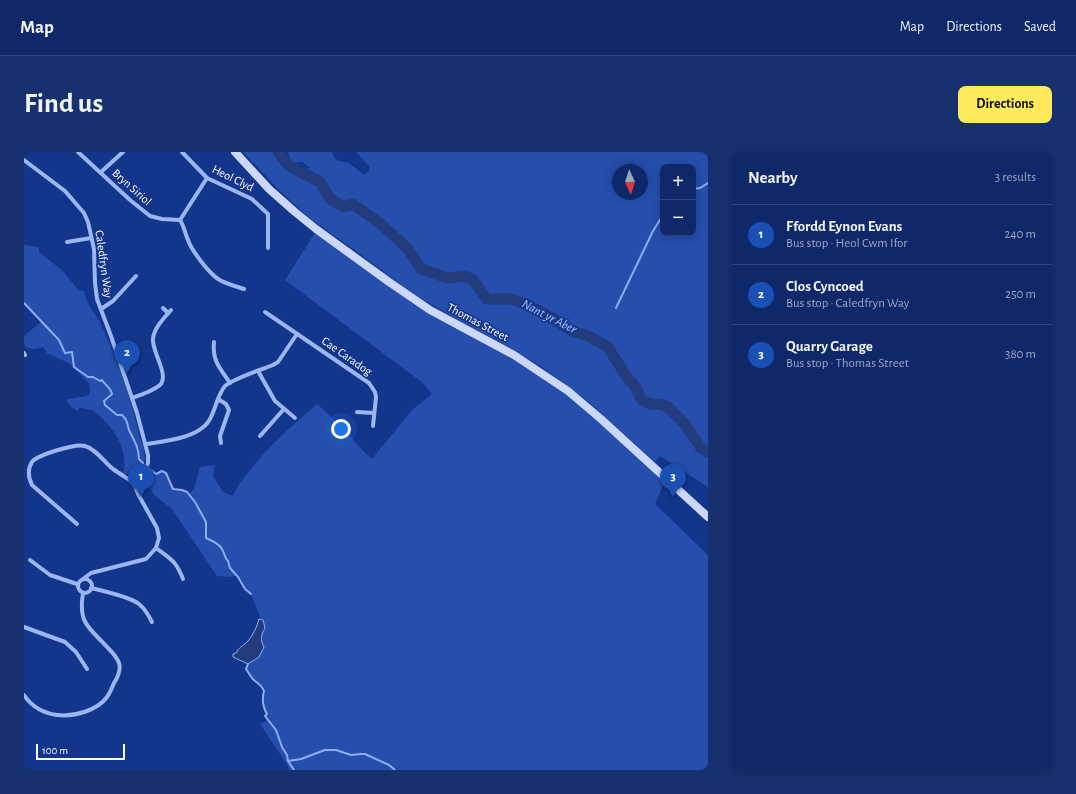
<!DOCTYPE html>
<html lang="en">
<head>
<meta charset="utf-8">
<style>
	:root { --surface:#0e286a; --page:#173070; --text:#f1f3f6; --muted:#9ba6c1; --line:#2e447e; --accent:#ffe95c }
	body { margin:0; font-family:"Alegreya Sans",sans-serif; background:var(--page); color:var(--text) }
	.controls { position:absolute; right:12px; top:12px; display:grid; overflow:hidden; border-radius:8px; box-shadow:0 2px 10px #0003 }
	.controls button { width:36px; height:36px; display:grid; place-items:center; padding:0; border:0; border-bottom:1px solid var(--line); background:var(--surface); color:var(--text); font:20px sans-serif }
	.compass { position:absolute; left:588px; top:12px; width:36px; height:36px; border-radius:50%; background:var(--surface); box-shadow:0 2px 10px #0003; rotate:176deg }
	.scale { position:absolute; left:12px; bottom:10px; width:89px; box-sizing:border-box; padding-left:4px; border:2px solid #fff; border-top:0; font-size:11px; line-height:14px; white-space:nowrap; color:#fff; -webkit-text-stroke:3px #13368d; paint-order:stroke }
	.you { position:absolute; left:317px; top:277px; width:14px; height:14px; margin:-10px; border:3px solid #fff; border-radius:50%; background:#1a73e8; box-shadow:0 0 0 6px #1a73e833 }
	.badge { display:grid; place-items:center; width:26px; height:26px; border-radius:50%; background:var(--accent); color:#fff; font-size:13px; font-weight:700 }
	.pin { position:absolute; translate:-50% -33px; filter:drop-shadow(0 1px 2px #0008) }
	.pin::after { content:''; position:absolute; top:21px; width:14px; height:12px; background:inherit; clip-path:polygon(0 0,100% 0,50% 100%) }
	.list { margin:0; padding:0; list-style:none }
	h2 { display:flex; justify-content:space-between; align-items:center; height:52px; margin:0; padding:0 16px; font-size:17px }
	h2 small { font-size:13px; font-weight:400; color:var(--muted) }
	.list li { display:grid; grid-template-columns:26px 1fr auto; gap:12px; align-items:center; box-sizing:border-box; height:60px; padding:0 16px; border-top:1px solid var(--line) }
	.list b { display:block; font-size:15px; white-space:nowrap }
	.list p { margin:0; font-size:13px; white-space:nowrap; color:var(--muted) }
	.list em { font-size:13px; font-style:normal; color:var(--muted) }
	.map { position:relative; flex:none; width:684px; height:618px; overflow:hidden; border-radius:8px }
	header { display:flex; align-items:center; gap:24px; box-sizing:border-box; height:56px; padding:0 20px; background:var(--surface); border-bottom:1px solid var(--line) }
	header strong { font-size:19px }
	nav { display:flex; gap:22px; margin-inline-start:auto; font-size:14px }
	.intro { display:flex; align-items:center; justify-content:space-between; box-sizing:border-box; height:96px; padding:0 24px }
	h1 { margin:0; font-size:28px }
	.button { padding:10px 18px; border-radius:8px; background:var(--accent); color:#111; font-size:14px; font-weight:700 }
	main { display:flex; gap:24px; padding:0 24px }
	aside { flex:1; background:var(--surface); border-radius:8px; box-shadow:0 2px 10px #0003 }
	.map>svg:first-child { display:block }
	.green { fill:#254ead; fill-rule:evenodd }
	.water { fill:#223c7e; stroke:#8eaef4 }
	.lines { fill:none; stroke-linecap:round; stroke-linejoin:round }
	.stream { stroke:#8eaef4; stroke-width:2 }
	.river { stroke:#223c7e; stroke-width:11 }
	.minor { stroke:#9cb6f1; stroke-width:4 }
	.secondary { stroke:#cbd8fc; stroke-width:8 }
	.labels { text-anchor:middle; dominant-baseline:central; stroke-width:3.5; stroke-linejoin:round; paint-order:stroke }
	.street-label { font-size:12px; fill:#fff; stroke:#13368d }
	.water-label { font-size:13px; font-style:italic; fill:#a8c1f8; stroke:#13368d }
</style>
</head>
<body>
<header>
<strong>Map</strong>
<nav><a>Map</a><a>Directions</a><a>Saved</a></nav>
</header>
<div class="intro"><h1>Find us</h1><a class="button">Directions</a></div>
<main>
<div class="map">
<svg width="684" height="618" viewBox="0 0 684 618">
	<rect width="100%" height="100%" fill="#13368d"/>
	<g class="green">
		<path d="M219 0H254C264 13 268 21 286 16L278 10 268 11 264 0H308C312 12 315 8 324 11 329 14 336 20 341 23L345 18V14L332 0H684V335L636 304 631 310 644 322 631 352 684 403V618H265L264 614 236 572 244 568 241 564 243 562C239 555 238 546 240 538L239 535 230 528 222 517 224 512 227 511 239 493 237 488 239 468 237 467 227 442 221 437 213 423 207 425 193 424 148 357 130 343 124 331 126 327 138 319 142 321 149 337 158 338 165 342 170 337 176 315 191 313 189 324 199 340 209 344C215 330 222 323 232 311 250 289 271 271 293 252 313 268 329 290 348 307L388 258 408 242 399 231 261 128 294 76 379 133 284 65 255 38ZM639 15H669V81H639ZM594 18H618V42H594ZM393 144 439 171 479 192 515 213 560 246 629 308 549 240 423 164Z"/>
		<path d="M0 93 15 95V100L39 119 55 139H60C62 154 74 163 79 177 94 211 107 246 115 282 117 289 121 298 121 306 120 318 109 323 99 322 104 301 94 282 80 268 76 265 73 260 68 258 64 257 59 256 55 256L54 259 47 255 42 248C49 245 57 246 65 243L66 239 65 231 46 212 23 201 19 195 11 197 3 196 0 192V184L17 170 0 151Z"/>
	</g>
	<path class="water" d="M235 467 239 468 241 476C237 483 236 488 240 495L235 505 224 512 209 505V502L212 501C215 495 219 494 224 489 229 483 233 475 235 467Z"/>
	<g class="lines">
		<g class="stream">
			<polyline points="669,37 676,36 684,31"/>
			<path d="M0 151 35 188 41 201 48 200 50 215 64 225H69L76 229 78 228C81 233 87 236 88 242L80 249 81 253 93 263H98C104 268 103 272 105 278 110 288 115 296 115 307L119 311"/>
			<polyline points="592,156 629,79 639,63"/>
			<path d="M127 318 132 322 138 319 142 321 149 337 158 338 163 340 171 350 182 370V386C188 389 195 391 198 397 201 402 200 405 204 409L206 416 214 425 221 437 227 442"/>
			<path d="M224 512 222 517C225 521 227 526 231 529 235 532 238 534 240 539 238 546 239 555 243 562L241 564 252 578 258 595 263 603 264 609 270 618"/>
			<polyline points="264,609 277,607 301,598 312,598 327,603 337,602 341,602 365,613 371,618"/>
		</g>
		<polyline class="river" points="254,0 265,14 296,30 306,47 320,55 329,52 357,72 384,97 397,117 424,126 439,124 448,127 463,147 488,147 508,155 529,166 547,179 562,183 583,194 603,225 611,234 617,247 626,252 637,252 645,256 660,271 677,296 684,300"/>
		<g class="minor">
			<polyline points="54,0 106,48 126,64 138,67 156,68"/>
			<polyline points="158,0 183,26 228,47 244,62 244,96"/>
			<polyline points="0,8 41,39 60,61 64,70 70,97 71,131 73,147 87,184 113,261 124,303 124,311 122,316 110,331"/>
			<polyline points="77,20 99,0"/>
			<path d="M156 68C160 74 161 81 164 88 168 99 184 120 194 127 202 132 211 134 220 137"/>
			<polyline points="156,68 183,26"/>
			<polyline points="43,90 67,86"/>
			<polyline points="139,156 144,161"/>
			<polyline points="77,157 89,149 112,124"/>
			<polyline points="241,160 345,231 351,240 352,245 349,274"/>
			<path d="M190 190C188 209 196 216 206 231"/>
			<polyline points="0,201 1,203"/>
			<polyline points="234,219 251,249 271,266"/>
			<path d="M108 246C117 243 129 239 136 233 146 223 127 199 129 186 131 175 140 166 147 158"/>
			<polyline points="194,247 202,252 205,258 196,284 197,291"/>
			<polyline points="333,260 350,261"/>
			<polyline points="236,284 260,257"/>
			<path d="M122 292C142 289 178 286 187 265 192 255 194 242 201 234 210 226 237 218 249 213L254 210 273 182"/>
			<path d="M53 372 8 333C4 325 3 318 8 310 13 303 52 291 61 294 72 297 80 310 89 317 96 322 103 326 110 331"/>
			<path d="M132 396C147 407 152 409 159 427"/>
			<polyline points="6,408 26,423 53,432"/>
			<circle cx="61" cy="434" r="7"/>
			<polyline points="59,427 67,421 122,407 132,396 135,386 133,376 114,342 110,331"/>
			<path d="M67 436C80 439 106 445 115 452 121 457 125 464 128 470"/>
			<polyline points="0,475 41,490 52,500 63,517"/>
			<path d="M0 543C8 555 19 561 33 563 49 565 73 559 83 545 86 541 88 536 90 531 94 525 97 518 95 511 93 505 88 500 84 496 65 475 54 472 59 441"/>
		</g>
		<polyline class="secondary" points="211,0 245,37 271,60 292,77 365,130 406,158 490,203 544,239 577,267 684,365"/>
	</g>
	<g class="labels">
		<g class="street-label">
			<text transform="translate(209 26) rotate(26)">Heol Clyd</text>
			<text transform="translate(108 35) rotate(42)">Bryn Siriol</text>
			<text transform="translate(80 112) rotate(82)">Caledfryn Way</text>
			<text transform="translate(454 170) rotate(28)">Thomas Street</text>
			<text transform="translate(323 204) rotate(35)">Cae Caradog</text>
		</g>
		<g class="water-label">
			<text transform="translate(525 165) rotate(27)">Nant yr Aber</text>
		</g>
	</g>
</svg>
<div class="controls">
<button>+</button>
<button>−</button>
</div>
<svg class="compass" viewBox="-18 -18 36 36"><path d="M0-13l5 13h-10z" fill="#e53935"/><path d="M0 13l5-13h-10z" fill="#9ba6c1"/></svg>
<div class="scale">100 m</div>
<div class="you"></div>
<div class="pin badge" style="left:117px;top:345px;background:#1a4fb4">1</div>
<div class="pin badge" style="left:103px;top:221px;background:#1a4fb4">2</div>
<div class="pin badge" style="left:649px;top:345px;background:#1a4fb4">3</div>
</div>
<aside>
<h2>Nearby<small>3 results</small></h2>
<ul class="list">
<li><span class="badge" style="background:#1a4fb4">1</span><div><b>Ffordd Eynon Evans</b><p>Bus stop · Heol Cwm Ifor</p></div><em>240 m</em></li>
<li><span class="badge" style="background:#1a4fb4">2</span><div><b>Clos Cyncoed</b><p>Bus stop · Caledfryn Way</p></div><em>250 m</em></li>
<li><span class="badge" style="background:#1a4fb4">3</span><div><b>Quarry Garage</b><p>Bus stop · Thomas Street</p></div><em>380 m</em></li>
</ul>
</aside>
</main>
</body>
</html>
